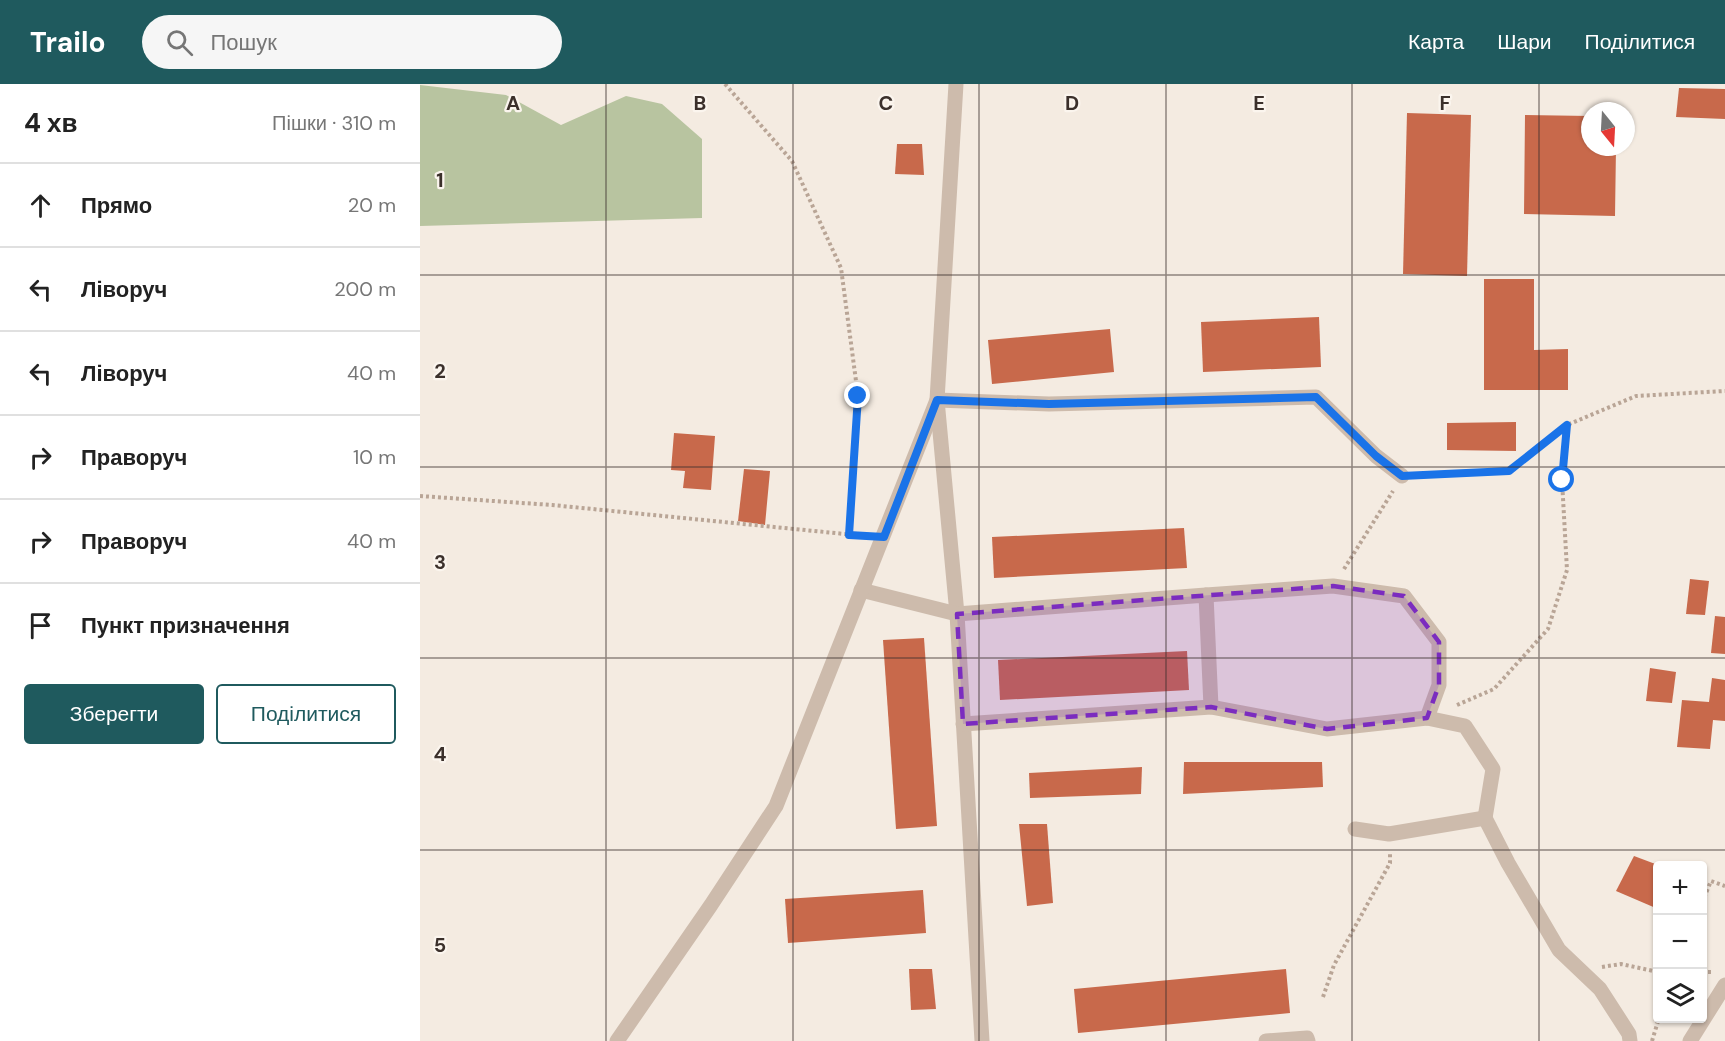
<!DOCTYPE html>
<html lang="uk">
<head>
<meta charset="utf-8">
<style>
	:root { --surface:#fff; --page:#f6f6f6; --text:#222; --muted:#767676; --line:#e0e0e0; --accent:#1f5a5e }
	body { margin:0; font-family:"DM Sans",sans-serif; background:var(--page); color:var(--text) }
	.controls { position:absolute; right:18px; bottom:18px; display:grid; overflow:hidden; border-radius:6px; box-shadow:0 2px 4px #0004 }
	.controls button { width:54px; height:54px; display:grid; place-items:center; padding:0; border:0; border-bottom:2px solid var(--line); background:var(--surface); color:var(--text); font:30px sans-serif }
	.compass { position:absolute; left:1161px; top:18px; width:54px; height:54px; border-radius:50%; background:var(--surface); box-shadow:0 2px 4px #0004; rotate:162deg }
	.stop { position:absolute; width:18px; height:18px; margin:-14px; border:4px solid #1a73e8; border-radius:50%; background:#fff }
	.stop.end { background:#1a73e8; border-color:#fff; box-shadow:0 2px 6px #0008 }
	.list { margin:0; padding:0; list-style:none }
	h2 { display:flex; justify-content:space-between; align-items:center; height:78px; margin:0; padding:0 24px; font-size:26px }
	h2 small { font-size:20px; font-weight:400; color:var(--muted) }
	.list li { display:grid; grid-template-columns:39px 1fr auto; gap:18px; align-items:center; box-sizing:border-box; height:84px; padding:0 24px; border-top:2px solid var(--line) }
	.list b { display:block; font-size:22px; white-space:nowrap }
	.list em { font-size:20px; font-style:normal; color:var(--muted) }
	.actions { display:flex; gap:12px; padding:18px 24px }
	.actions a { flex:1; padding:14px 0; border:2px solid var(--accent); border-radius:6px; text-align:center; font-size:21px; color:var(--accent) }
	.actions .main { background:var(--accent); color:#fff }
	.icon { flex:none; width:33px; height:33px; fill:none; stroke:currentColor; stroke-width:2; stroke-linecap:round; stroke-linejoin:round }
	.map { position:relative; flex:none; width:1305px; height:957px; overflow:hidden }
	header { display:flex; align-items:center; gap:36px; box-sizing:border-box; height:84px; padding:0 30px; background:var(--accent); color:#fff }
	header strong { font-size:28px }
	nav { display:flex; gap:33px; margin-inline-start:auto; font-size:21px }
	.search { width:420px; height:54px; background:var(--page); display:flex; align-items:center; gap:15px; box-sizing:border-box; padding:0 21px; border-radius:33px; color:var(--muted); font-size:22px }
	main { display:flex }
	aside { flex:1; background:var(--surface) }
	.map>svg:first-child { display:block }
	.green { fill:#b8c4a0 }
	.building { fill:#c8694b }
	.lines { fill:none; stroke-linecap:round; stroke-linejoin:round }
	.path { stroke:#b9a596; stroke-width:4; stroke-dasharray:3 3; stroke-linecap:butt }
	.minor { stroke:#cdbbac; stroke-width:15 }
	.route { stroke:#1a73e8; stroke-width:8 }
	.marked { fill:#7b2cbf; fill-opacity:0.2; stroke:#7b2cbf; stroke-width:4.5; stroke-dasharray:12 8; stroke-linejoin:round }
	.grid { fill:none; stroke:#3b302b; stroke-width:1.5; stroke-opacity:0.55 }
	.grid-label { font-size:20px; text-anchor:middle; font-weight:bold; fill:#3b302b; stroke:#fbf5ee; stroke-width:4.5; stroke-linejoin:round; paint-order:stroke }
</style>
</head>
<body>
<header>
<strong>Trailo</strong>
<div class="search"><svg class="icon" aria-label="search" viewBox="0 0 24 24"><circle cx="10" cy="10" r="6"/><path d="M15 15l6 6"/></svg>Пошук</div>
<nav><a>Карта</a><a>Шари</a><a>Поділитися</a></nav>
</header>
<main>
<aside>
<h2>4 хв<small>Пішки · 310 m</small></h2>
<ul class="list">
<li><svg class="icon" aria-label="ahead" viewBox="0 0 24 24"><path d="M12 20V5M6 11l6-6 6 6"/></svg><div><b>Прямо</b></div><em>20 m</em></li>
<li><svg class="icon" aria-label="left" viewBox="0 0 24 24"><path d="M17 20v-9H6M10 6l-5 5 5 5"/></svg><div><b>Ліворуч</b></div><em>200 m</em></li>
<li><svg class="icon" aria-label="left" viewBox="0 0 24 24"><path d="M17 20v-9H6M10 6l-5 5 5 5"/></svg><div><b>Ліворуч</b></div><em>40 m</em></li>
<li><svg class="icon" aria-label="right" viewBox="0 0 24 24"><path d="M7 20v-9h11M14 6l5 5-5 5"/></svg><div><b>Праворуч</b></div><em>10 m</em></li>
<li><svg class="icon" aria-label="right" viewBox="0 0 24 24"><path d="M7 20v-9h11M14 6l5 5-5 5"/></svg><div><b>Праворуч</b></div><em>40 m</em></li>
<li><svg class="icon" aria-label="arrive" viewBox="0 0 24 24"><path d="M6 21V4h12l-3 4 3 4H6"/></svg><div><b>Пункт призначення</b></div></li>
</ul>
<div class="actions"><a class="main">Зберегти</a><a>Поділитися</a></div>
</aside>
<div class="map">
<svg width="1305" height="957" viewBox="0 0 1305 957">
	<rect width="100%" height="100%" fill="#f4ebe1"/>
	<polygon class="green" points="0,1 86,11 141,41 206,12 242,20 282,55 282,134 0,142"/>
	<g class="building">
		<polygon points="1259,4 1305,5 1305,35 1256,33"/>
		<polygon points="987,29 1051,31 1047,192 983,190"/>
		<polygon points="1105,31 1170,32 1170,63 1196,63 1195,132 1104,130"/>
		<polygon points="477,60 502,60 504,91 475,90"/>
		<polygon points="1064,195 1114,195 1114,266 1148,265 1148,306 1064,306"/>
		<polygon points="899,233 901,283 783,288 781,238"/>
		<polygon points="690,245 694,288 572,300 568,256"/>
		<polygon points="1096,338 1096,367 1027,366 1027,339"/>
		<polygon points="254,349 295,352 291,406 263,404 265,387 251,386"/>
		<polygon points="324,385 350,387 345,441 318,437"/>
		<polygon points="764,444 767,484 574,494 572,453"/>
		<polygon points="1270,495 1289,497 1285,531 1266,530"/>
		<polygon points="1295,532 1305,533 1305,570 1291,569"/>
		<polygon points="504,554 517,742 476,745 463,556"/>
		<polygon points="767,567 769,606 580,616 578,576"/>
		<polygon points="1230,584 1256,588 1252,619 1226,617"/>
		<polygon points="1292,594 1305,596 1305,637 1293,636 1290,665 1257,663 1262,616 1289,618"/>
		<polygon points="764,678 902,678 903,703 763,710"/>
		<polygon points="722,683 721,710 610,714 609,689"/>
		<polygon points="599,740 627,740 633,819 607,822"/>
		<polygon points="1214,772 1238,781 1238,825 1196,807"/>
		<polygon points="503,806 506,849 368,859 365,815"/>
		<polygon points="489,885 512,885 516,925 491,926"/>
		<polygon points="866,885 870,929 658,949 654,905"/>
	</g>
	<g class="lines">
		<g class="path">
			<polyline points="305,0 372,77 421,184 438,312 429,451"/>
			<polyline points="999,391 1089,387 1147,342"/>
			<polyline points="0,412 132,421 445,452"/>
			<polyline points="924,485 973,407"/>
			<polyline points="1037,621 1074,605 1128,545 1147,486 1142,396 1147,341 1216,312 1305,307"/>
			<polyline points="1282,819 1291,797 1305,802"/>
			<polyline points="1182,883 1201,880 1238,888"/>
			<polyline points="1282,888 1292,888"/>
			<polyline points="903,913 914,881 970,779 970,769"/>
			<polyline points="1232,957 1239,934"/>
		</g>
		<g class="minor">
			<polyline points="536,0 517,316 537,530 562,957"/>
			<polyline points="441,506 537,530 786,511 791,623 543,640"/>
			<polyline points="786,511 913,502 984,512 1019,558 1019,601 1007,634"/>
			<polyline points="791,623 907,645 1007,634 1045,642 1073,685 1065,734"/>
			<polyline points="935,745 969,750 1065,734 1088,779 1139,866 1180,905 1209,950 1210,957"/>
			<polyline points="197,957 291,821 356,722 517,316 629,320 896,313 956,372 982,392"/>
			<polyline points="846,957 887,954 888,957"/>
			<polyline points="1270,957 1305,901"/>
		</g>
	</g>
	<g class="lines">
		<polyline class="route" points="438,312 429,451 464,453 517,316 629,320 896,313 956,372 982,392 1089,387 1147,341 1142,396"/>
	</g>
	<path class="marked" d="M913 502 984 512 1019 558V601L1007 634 907 645 791 623 543 640 537 530Z"/>
	<path class="grid" d="M186 0V957M373 0V957M559 0V957M746 0V957M932 0V957M1119 0V957M0 191H1305M0 383H1305M0 574H1305M0 766H1305"/>
	<g class="grid-label">
		<text x="93" y="26">A</text>
		<text x="280" y="26">B</text>
		<text x="466" y="26">C</text>
		<text x="652" y="26">D</text>
		<text x="839" y="26">E</text>
		<text x="1025" y="26">F</text>
		<text x="20" y="103">1</text>
		<text x="20" y="294">2</text>
		<text x="20" y="485">3</text>
		<text x="20" y="677">4</text>
		<text x="20" y="868">5</text>
	</g>
</svg>
<div class="controls">
<button>+</button>
<button>−</button>
<button><svg class="icon" aria-label="layers" viewBox="0 0 24 24"><path d="M12 4l9 5-9 5-9-5zM3 14l9 5 9-5"/></svg></button>
</div>
<svg class="compass" viewBox="-18 -18 36 36"><path d="M0-13l5 13h-10z" fill="#e53935"/><path d="M0 13l5-13h-10z" fill="#767676"/></svg>
<div class="stop" style="left:1142px;top:396px"></div>
<div class="stop end" style="left:438px;top:312px"></div>
</div>
</main>
</body>
</html>
